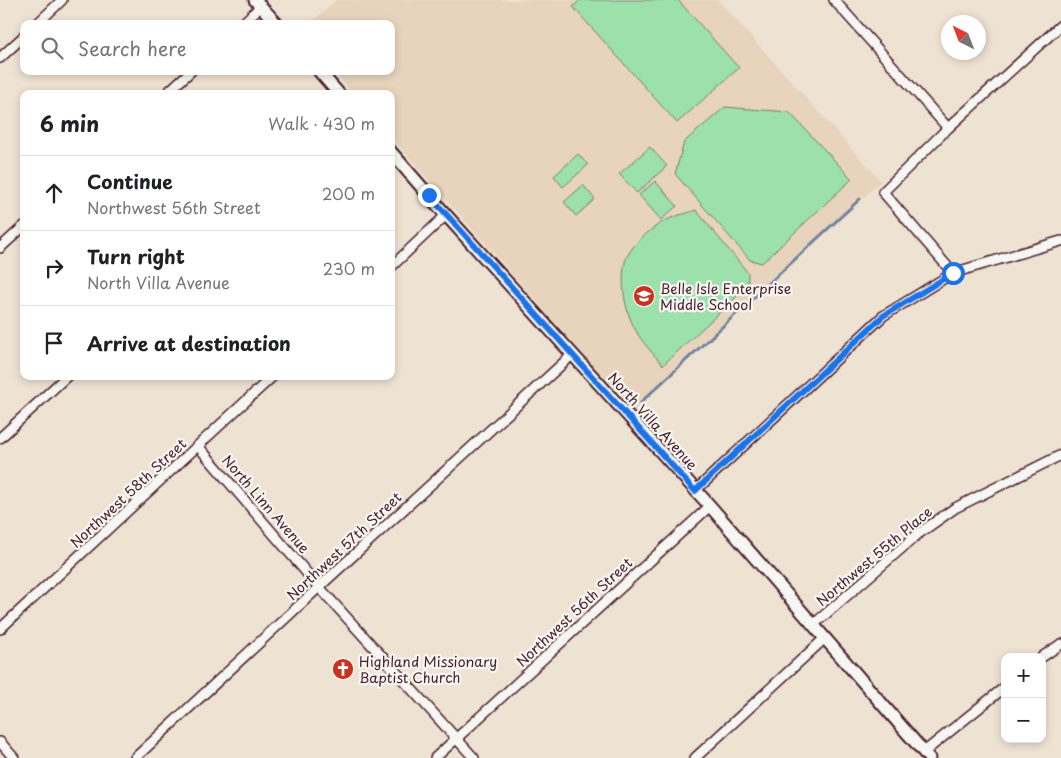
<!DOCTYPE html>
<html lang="en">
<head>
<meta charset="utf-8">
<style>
	:root { --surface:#fff; --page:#f6f6f6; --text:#202124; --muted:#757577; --line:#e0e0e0 }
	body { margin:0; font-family:"Playpen Sans",sans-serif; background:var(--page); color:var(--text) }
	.controls { position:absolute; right:15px; bottom:15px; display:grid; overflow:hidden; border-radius:10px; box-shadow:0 2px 8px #0003 }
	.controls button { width:45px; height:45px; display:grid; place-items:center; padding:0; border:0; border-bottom:1px solid var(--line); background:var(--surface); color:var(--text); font:25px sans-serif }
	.compass { position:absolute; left:941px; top:15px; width:45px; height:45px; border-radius:50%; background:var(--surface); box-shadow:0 2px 8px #0003; rotate:318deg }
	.stop { position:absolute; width:15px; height:15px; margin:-11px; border:4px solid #1a73e8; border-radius:50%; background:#fff }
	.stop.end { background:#1a73e8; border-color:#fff; box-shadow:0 1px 5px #0008 }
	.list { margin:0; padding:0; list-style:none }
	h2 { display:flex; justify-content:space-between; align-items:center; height:65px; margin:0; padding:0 20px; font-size:21px }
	h2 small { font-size:16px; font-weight:400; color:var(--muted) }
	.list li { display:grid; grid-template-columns:32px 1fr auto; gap:15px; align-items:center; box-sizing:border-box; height:75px; padding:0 20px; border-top:1px solid var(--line) }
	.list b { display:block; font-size:19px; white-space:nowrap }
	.list p { margin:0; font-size:16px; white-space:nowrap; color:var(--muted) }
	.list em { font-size:16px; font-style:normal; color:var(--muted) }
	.icon { flex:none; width:28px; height:28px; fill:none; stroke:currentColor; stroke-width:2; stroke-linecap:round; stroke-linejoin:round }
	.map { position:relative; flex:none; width:1061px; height:758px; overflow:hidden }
	.search { position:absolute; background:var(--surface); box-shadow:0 2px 8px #0003; left:20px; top:20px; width:375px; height:55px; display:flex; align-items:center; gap:12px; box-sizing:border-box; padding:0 18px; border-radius:10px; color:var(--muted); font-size:19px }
	.panel { position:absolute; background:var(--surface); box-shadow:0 2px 8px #0003; left:20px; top:90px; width:375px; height:290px; border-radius:10px }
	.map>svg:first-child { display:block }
	.built { fill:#e8d4bd }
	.green { fill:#9ce0ac; stroke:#73806c }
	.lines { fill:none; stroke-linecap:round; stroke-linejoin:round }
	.stream { stroke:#6f819c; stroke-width:3 }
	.minor-casing { stroke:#4a1f2b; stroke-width:12 }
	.tertiary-casing { stroke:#4a1f2b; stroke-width:15 }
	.minor { stroke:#f6f6f2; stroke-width:9 }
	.tertiary { stroke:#f6f6f2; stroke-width:11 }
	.route { stroke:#1a73e8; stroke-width:6 }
	.labels { text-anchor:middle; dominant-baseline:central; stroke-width:4.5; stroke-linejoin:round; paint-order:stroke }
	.poi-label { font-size:14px; fill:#4a1f2b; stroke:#f6f6f2; text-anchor:start }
	.street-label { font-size:14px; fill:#4a1f2b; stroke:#f6f6f2 }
</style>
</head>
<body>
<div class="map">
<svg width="1061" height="758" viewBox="0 0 1061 758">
	<rect width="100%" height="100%" fill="#eee2d3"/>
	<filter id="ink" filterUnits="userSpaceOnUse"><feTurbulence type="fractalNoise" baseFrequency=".02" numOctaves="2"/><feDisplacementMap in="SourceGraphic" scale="10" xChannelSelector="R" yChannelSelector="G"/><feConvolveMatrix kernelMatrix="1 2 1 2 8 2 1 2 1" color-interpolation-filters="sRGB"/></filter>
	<g filter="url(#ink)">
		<polygon class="built" points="336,0 718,0 881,181 633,411 391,137 391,94 353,94 334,71 391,71 391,24 310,24"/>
		<g class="green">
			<polygon points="580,0 678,0 739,68 677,123 573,7"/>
			<polygon points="725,107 789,112 852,179 762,263 750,260 675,174 684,142"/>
			<polygon points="650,147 667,166 637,193 619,174"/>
			<polygon points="578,154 588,165 563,187 554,176"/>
			<polygon points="655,181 677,206 661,220 639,195"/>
			<polygon points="583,185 595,199 576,216 564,202"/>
			<path d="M696 210 748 273V286L663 365C653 353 642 343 635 329 625 311 620 283 625 262 629 247 650 229 663 222 673 216 685 214 696 210Z"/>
		</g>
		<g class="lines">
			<polyline class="stream" points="641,402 860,199"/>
			<g class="minor-casing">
				<g id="minor">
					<polyline points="834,0 948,128"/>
					<polyline points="37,24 62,0"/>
					<polyline points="242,24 261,6"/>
					<polyline points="0,58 24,36"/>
					<polyline points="166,94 191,71"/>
					<polyline points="0,248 24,226"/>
					<polyline points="391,267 446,215"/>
					<polyline points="953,273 883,192 948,128 1061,25"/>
					<polyline points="0,438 67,376"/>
					<polyline points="198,446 319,587 474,758"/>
					<polyline points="695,491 883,316 953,273 1061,241"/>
					<polyline points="813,625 918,534 955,508 1061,455"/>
					<polyline points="0,629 273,376"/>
					<polyline points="1042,657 1061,644"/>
					<polyline points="0,742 14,758"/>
					<polyline points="924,752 1005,687"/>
					<polyline points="135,758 319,587 573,354"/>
					<polyline points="435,758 710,506"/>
					<polyline points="695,758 825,638"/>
				</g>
			</g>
			<g class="tertiary-casing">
				<g id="tertiary">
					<polyline points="255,0 277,24"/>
					<polyline points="319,71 339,94"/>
					<polyline points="391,152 446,215 710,506 929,758"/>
				</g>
			</g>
			<use href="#minor" class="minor"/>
			<use href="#tertiary" class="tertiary"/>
		</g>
	</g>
	<g class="lines" filter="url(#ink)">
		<polyline class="route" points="429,195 695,491 883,316 953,273"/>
	</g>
	<defs>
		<g id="school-disc" transform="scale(1.125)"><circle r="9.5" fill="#c8321e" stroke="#f6f6f2"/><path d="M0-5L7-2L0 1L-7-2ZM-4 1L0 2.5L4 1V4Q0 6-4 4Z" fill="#fff"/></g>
		<g id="church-disc" transform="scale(1.125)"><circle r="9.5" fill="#c8321e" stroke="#f6f6f2"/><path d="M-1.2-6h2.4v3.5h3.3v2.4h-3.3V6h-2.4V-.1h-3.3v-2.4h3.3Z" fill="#fff"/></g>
	</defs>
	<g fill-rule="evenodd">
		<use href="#school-disc" x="644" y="296"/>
		<use href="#church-disc" x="343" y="669"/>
	</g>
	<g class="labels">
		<g class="poi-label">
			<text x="660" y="288">Belle Isle Enterprise<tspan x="660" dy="16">Middle School</tspan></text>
			<text x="359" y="661">Highland Missionary<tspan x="359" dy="16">Baptist Church</tspan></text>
		</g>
		<g class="street-label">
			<text transform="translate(653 421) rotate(48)">North Villa Avenue</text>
			<text transform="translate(128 493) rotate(-43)">Northwest 58th Street</text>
			<text transform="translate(266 504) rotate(49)">North Linn Avenue</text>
			<text transform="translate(344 546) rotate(-43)">Northwest 57th Street</text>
			<text transform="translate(874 556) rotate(-40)">Northwest 55th Place</text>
			<text transform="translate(574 612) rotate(-43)">Northwest 56th Street</text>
		</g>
	</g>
</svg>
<div class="controls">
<button>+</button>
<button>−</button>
</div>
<svg class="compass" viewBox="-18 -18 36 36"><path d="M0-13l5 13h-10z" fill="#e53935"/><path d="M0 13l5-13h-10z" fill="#757577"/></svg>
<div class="stop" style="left:953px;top:273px"></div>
<div class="stop end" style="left:429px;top:195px"></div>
<div class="search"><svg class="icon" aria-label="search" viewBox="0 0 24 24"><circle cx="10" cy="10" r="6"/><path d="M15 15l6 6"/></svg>Search here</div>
<section class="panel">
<h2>6 min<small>Walk · 430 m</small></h2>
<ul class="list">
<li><svg class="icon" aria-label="ahead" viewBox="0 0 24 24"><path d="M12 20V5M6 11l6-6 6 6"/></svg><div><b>Continue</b><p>Northwest 56th Street</p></div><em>200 m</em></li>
<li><svg class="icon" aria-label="right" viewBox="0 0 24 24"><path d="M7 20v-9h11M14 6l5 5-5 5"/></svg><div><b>Turn right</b><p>North Villa Avenue</p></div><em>230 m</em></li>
<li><svg class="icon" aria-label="arrive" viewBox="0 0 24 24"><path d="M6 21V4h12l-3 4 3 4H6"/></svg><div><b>Arrive at destination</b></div></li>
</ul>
</section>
</div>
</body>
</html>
